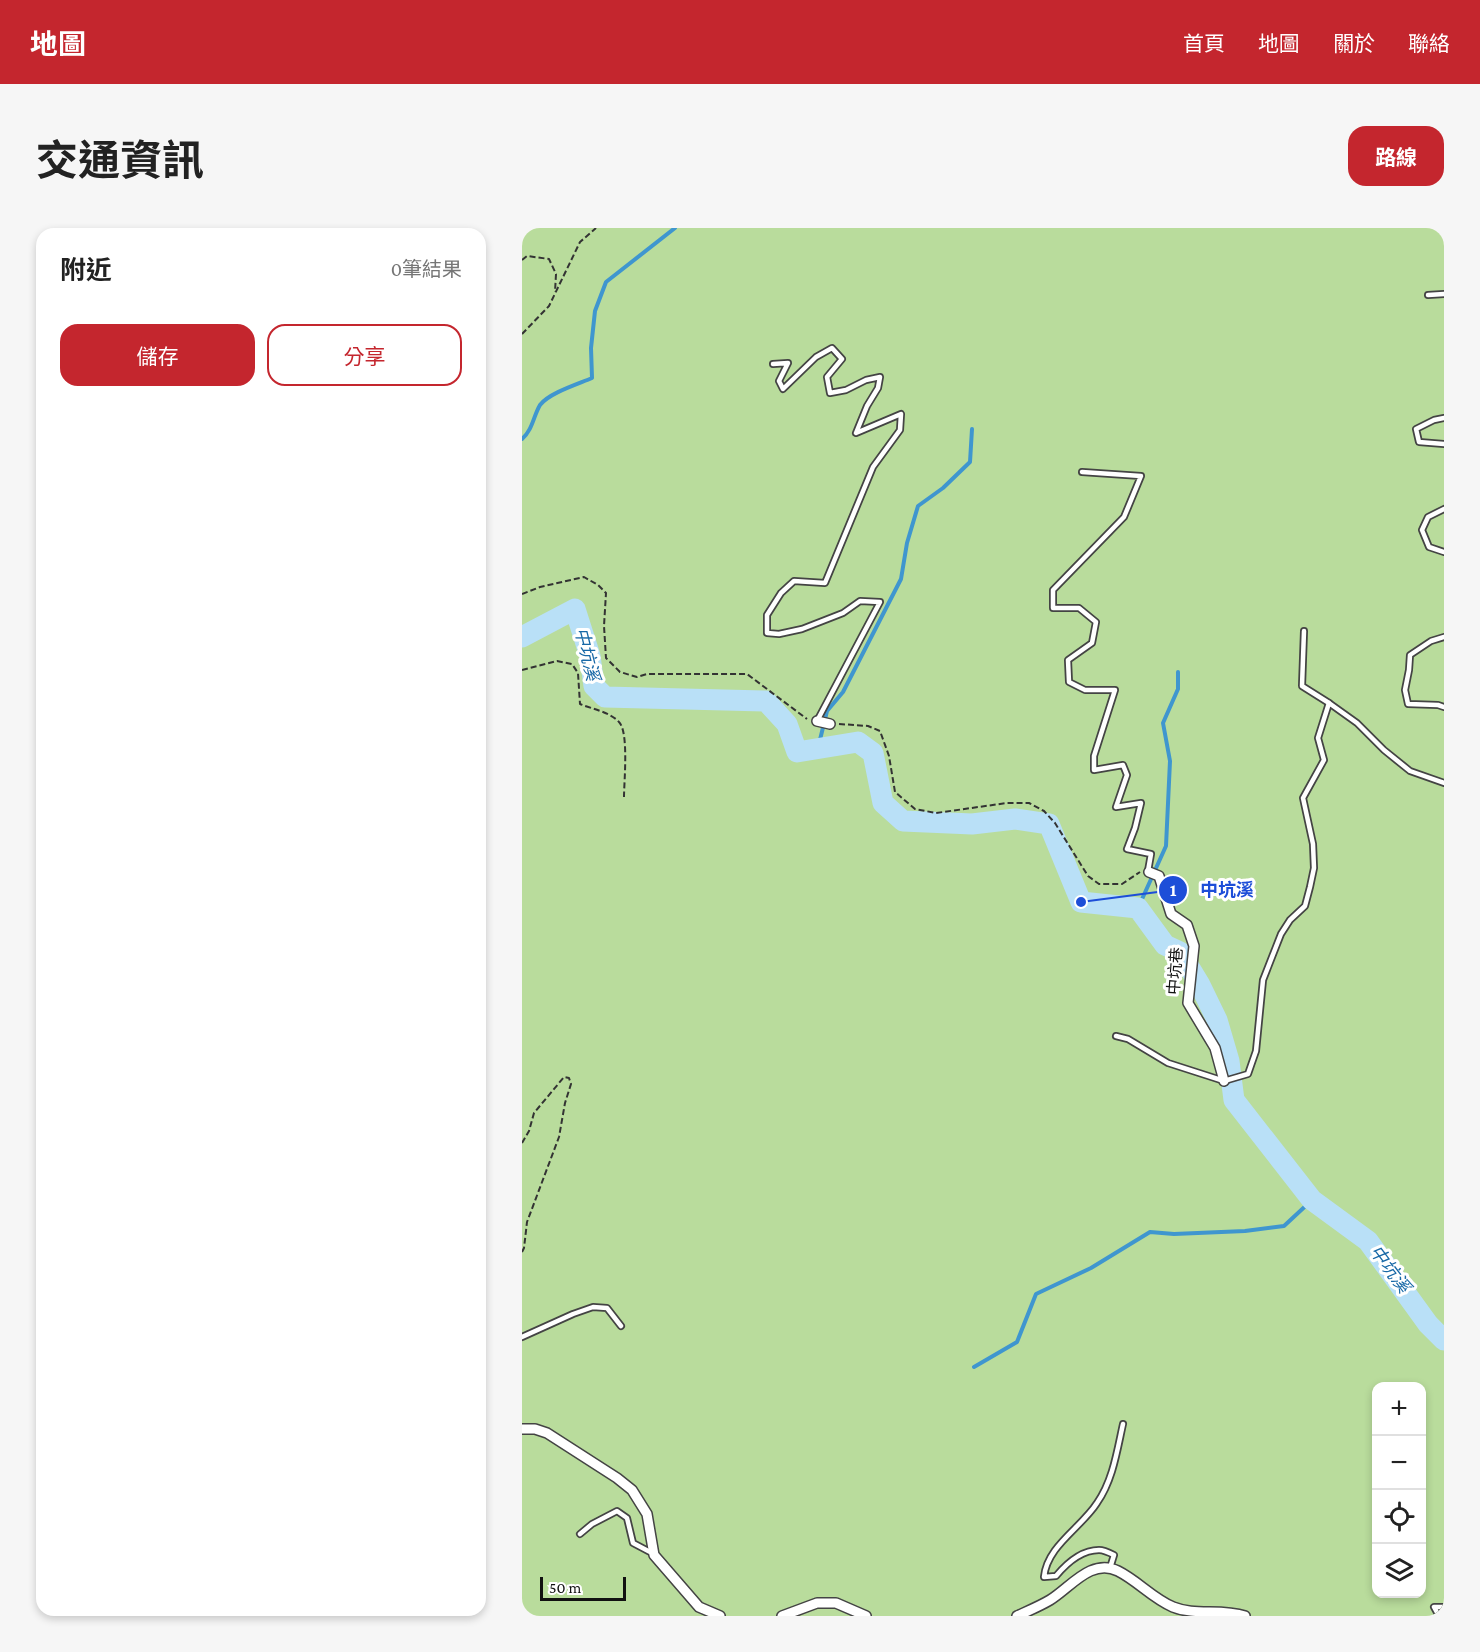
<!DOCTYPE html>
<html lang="zh-TW">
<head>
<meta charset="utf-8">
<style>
	:root { --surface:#fff; --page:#f6f6f6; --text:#222; --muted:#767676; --line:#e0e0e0; --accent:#c4262e }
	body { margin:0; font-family:"Crimson Pro","Noto Sans TC",serif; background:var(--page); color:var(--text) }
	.controls { position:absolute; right:18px; bottom:18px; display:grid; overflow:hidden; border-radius:12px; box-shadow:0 3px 9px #0003 }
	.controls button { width:54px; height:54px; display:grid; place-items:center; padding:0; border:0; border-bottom:2px solid var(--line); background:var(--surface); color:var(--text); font:30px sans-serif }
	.scale { position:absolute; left:18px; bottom:15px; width:86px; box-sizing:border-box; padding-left:6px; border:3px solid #111; border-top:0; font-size:16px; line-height:21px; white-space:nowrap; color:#111; -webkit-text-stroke:4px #fff; paint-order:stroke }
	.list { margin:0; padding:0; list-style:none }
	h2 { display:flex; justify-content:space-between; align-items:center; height:78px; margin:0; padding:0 24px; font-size:26px }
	h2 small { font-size:20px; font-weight:400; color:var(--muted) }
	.actions { display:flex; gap:12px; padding:18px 24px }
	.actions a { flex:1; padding:14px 0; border:2px solid var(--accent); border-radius:18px; text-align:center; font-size:21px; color:var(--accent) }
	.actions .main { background:var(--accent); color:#fff }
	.icon { flex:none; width:33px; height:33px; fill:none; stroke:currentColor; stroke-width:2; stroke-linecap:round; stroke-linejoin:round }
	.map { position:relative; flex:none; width:922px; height:1388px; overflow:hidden; border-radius:18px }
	header { display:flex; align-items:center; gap:36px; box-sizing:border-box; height:84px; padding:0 30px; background:var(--accent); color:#fff }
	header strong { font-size:28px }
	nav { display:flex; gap:33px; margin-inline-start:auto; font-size:21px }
	.intro { display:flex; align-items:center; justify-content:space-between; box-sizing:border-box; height:144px; padding:0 36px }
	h1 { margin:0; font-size:42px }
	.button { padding:15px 27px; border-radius:18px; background:var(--accent); color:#fff; font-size:21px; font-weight:700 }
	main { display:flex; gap:36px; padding:0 36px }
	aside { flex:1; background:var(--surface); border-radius:18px; box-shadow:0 3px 9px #0003 }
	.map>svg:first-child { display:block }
	.forest { fill:#b9dc9c; fill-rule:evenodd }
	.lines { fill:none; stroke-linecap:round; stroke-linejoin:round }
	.stream { stroke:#3f96cf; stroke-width:4 }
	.river { stroke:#b9e0f7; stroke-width:21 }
	.lane-casing { stroke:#444; stroke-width:8 }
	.street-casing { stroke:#444; stroke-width:12 }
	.path { stroke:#333; stroke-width:2; stroke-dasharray:6 3; stroke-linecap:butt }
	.lane { stroke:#fff; stroke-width:4.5 }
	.street { stroke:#fff; stroke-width:9 }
	.labels { text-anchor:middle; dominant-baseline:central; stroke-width:6; stroke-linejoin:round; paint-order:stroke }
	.street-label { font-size:16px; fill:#111; stroke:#fff }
	.water-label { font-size:18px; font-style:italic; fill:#1768a6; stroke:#fff }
	.leader { fill:none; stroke:#1d4ed8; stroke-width:2 }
	.callout-dot { fill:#1d4ed8; stroke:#fff; stroke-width:2 }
	.mark-label { font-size:18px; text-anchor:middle; font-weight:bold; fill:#fff }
	.callout-label { font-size:18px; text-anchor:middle; font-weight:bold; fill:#1d4ed8; stroke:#fff; stroke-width:6; stroke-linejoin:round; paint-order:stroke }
</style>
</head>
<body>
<header>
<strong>地圖</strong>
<nav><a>首頁</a><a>地圖</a><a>關於</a><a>聯絡</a></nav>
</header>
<div class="intro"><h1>交通資訊</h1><a class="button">路線</a></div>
<main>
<aside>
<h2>附近<small>0筆結果</small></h2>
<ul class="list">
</ul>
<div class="actions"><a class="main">儲存</a><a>分享</a></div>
</aside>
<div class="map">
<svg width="922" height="1388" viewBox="0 0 922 1388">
	<rect width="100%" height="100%" fill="#fffdf5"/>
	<path class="forest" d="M0 0H922V1388H0ZM854 1158H900V1366H854Z"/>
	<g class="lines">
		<g class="stream">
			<path d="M0 211C11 201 11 189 18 177 27 165 56 156 70 150L69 120 73 83 84 54 153 0"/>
			<polyline points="296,520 305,483 321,464 379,351 385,315 396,278 421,260 448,234 450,201"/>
			<polyline points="616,680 644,618 648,533 641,495 656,461 656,444"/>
			<polyline points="452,1139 495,1114 514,1066 569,1040 628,1004 652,1006 723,1003 762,998 790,972"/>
		</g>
		<polyline class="river" points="0,409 53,381 68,428 72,458 83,469 244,473 265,496 275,524 336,514 351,525 361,575 381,593 450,596 493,591 527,596 559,674 616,680 643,717 658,724 678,757 695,792 707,833 712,872 790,972 846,1013 906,1096 922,1112"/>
		<g class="lane-casing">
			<g id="lane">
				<polyline points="906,67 922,66"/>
				<polyline points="251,136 266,135 257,153 261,161 294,129 310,120 320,131 305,149 308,165 324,162 344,152 358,149 356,160 345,178 334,205 379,186 378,202 351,239 303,355 272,353 259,365 245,387 245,405 257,406 280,401 321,385 338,373 358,374 295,493"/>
				<polyline points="922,190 912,192 894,201 897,214 922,216"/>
				<polyline points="560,244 619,248 602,289 531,362 531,380 557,380 574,394 570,415 546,432 547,454 563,462 593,462 572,528 572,542 601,537 605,547 594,579 619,575 613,600 605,621 629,626 626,643"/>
				<polyline points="922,281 906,289 900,302 907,319 922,324"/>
				<polyline points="782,403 780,458 807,475"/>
				<polyline points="922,409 909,413 888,427 887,442 883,462 886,476 916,477 922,479"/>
				<polyline points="594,808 606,811 646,835 702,853 726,846 734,823 741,752 759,706 768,692 783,678 788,659 792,640 791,616 781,570 802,532 796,510 807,475 835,495 862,522 888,543 922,555"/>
				<polyline points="0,1109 51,1086 71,1079 85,1080 99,1098"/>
				<polyline points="58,1306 70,1296 95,1283 105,1290 111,1315 130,1325"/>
				<path d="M588 1340 592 1327C588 1325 582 1322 577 1322 560 1322 544 1336 534 1348L522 1349C525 1318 559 1300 575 1275 591 1252 595 1223 601 1196"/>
				<polyline points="917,1388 912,1379 922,1379"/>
			</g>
		</g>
		<g class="street-casing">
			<g id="street">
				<polyline points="295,493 308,496"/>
				<polyline points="627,644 637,648 649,686 665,697 672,718 666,775 693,820 702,853"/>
				<polyline points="0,1201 13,1201 25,1205 95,1250 110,1262 125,1286 132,1327 177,1379 198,1388"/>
				<polyline points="260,1388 295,1375 314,1375 344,1388"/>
				<path d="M495 1388C506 1383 518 1378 528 1372 549 1359 569 1330 596 1343 616 1353 630 1370 651 1379 673 1388 699 1380 723 1388"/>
			</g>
		</g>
		<g class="path">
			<polyline points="0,32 5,28 27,31 34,46 33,64"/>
			<polyline points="0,106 27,78 58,14 74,0"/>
			<polyline points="0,366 18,359 62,349 76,357 84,365 82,398 84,430 98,444 115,449 125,446 225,446 285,491"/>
			<path d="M0 442 35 433 50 436 56 445 58 476C70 481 88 484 97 494 107 504 102 554 102 569"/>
			<polyline points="317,496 346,498 358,503 367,528 373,564 393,581 414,585 485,575 507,575 522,583 533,595 566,648 577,656 600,656 618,644"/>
			<polyline points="0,915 7,903 12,885 42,849 47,850 49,856 43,875 37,909 5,994 2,1020 0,1024"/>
		</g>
		<use href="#lane" class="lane"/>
		<use href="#street" class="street"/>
	</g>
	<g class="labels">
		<g class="street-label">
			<text transform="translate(653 743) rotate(-86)">中坑巷</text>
		</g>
		<g class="water-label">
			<text transform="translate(65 426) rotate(76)">中坑溪</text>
			<text transform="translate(868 1041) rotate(53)">中坑溪</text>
		</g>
	</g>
	<path class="leader" d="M559 674L651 662"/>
	<g class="callout-dot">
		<circle cx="559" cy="674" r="6"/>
		<circle cx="651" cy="662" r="15"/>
	</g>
	<g class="mark-label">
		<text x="651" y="668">1</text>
	</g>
	<g class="callout-label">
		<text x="705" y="668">中坑溪</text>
	</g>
</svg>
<div class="controls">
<button>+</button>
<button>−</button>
<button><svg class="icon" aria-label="locate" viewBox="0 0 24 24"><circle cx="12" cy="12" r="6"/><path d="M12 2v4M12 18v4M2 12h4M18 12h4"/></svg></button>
<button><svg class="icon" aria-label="layers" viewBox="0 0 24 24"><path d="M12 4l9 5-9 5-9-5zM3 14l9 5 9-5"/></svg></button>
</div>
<div class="scale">50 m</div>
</div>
</main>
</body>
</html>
